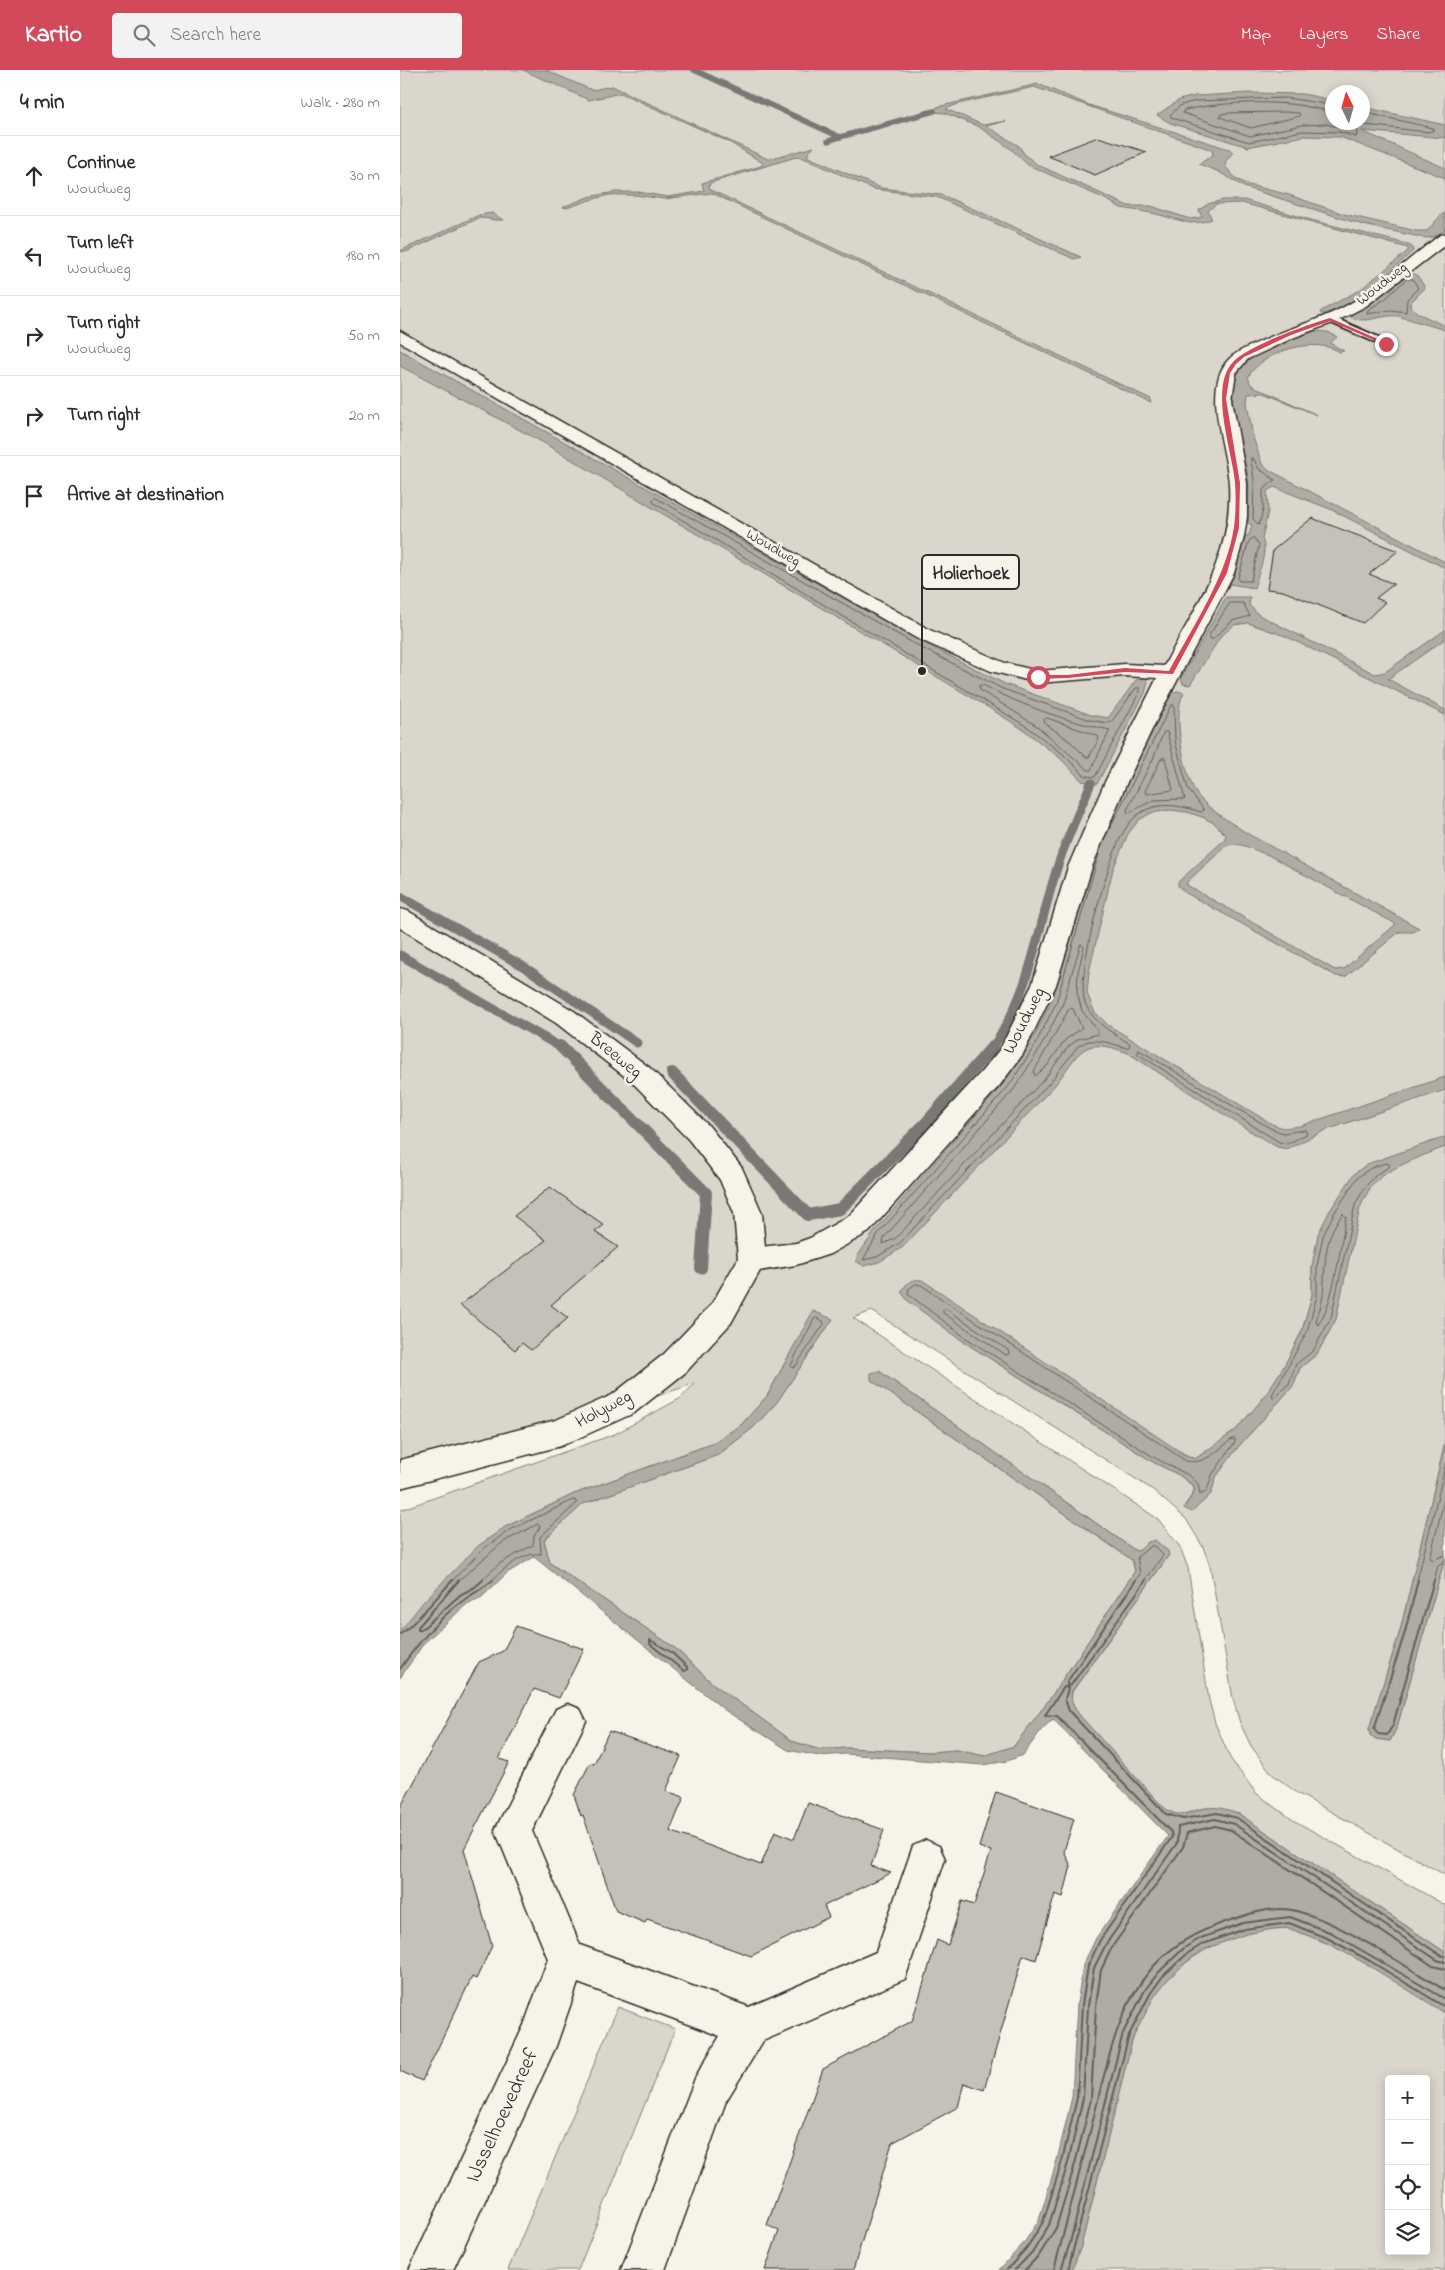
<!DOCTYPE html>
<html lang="en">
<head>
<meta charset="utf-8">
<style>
	:root { --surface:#fff; --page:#f2f2f3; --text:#2b2b33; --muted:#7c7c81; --line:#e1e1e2; --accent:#d1495b }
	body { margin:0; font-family:"Indie Flower",sans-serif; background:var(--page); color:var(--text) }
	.controls { position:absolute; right:15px; bottom:15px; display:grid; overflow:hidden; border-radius:5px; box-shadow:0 2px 12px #0003 }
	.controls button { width:45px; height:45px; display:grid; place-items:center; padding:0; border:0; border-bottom:1px solid var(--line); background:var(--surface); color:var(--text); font:25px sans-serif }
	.compass { position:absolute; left:925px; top:15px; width:45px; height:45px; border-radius:50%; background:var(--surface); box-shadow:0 2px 12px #0003; rotate:355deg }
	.stop { position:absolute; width:15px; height:15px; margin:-11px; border:4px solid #d1495b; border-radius:50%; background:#fff }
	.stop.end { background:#d1495b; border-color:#fff; box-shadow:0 1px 5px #0008 }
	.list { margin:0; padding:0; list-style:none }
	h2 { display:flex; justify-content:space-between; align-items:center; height:65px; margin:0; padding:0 20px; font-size:21px }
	h2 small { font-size:16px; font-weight:400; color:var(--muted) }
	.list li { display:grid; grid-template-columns:32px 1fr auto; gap:15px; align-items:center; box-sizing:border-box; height:80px; padding:0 20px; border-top:1px solid var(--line) }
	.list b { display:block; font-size:19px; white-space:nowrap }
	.list p { margin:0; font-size:16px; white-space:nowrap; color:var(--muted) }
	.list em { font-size:16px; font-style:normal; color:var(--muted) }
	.icon { flex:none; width:28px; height:28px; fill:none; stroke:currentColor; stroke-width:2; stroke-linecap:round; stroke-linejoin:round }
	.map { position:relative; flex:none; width:1045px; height:2200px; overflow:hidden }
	header { display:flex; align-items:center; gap:30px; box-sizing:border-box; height:70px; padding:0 25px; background:var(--accent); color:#fff }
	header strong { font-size:24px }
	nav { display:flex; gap:28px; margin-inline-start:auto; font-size:18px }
	.search { width:350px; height:45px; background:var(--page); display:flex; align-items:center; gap:12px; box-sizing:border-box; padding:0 18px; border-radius:5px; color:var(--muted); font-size:19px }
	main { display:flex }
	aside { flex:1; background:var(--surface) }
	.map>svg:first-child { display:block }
	.green { fill:#dad6cc; stroke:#82807c; fill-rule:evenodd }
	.water { fill:#afaca4; stroke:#7a7874; fill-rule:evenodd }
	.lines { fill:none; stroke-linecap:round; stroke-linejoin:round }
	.shore-far1 { stroke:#605f5b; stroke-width:1 }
	.shore { stroke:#605f5b; stroke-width:2 }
	.stream-far2 { stroke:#7a7874; stroke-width:5.5 }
	.stream-far1 { stroke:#7a7874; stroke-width:9 }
	.stream { stroke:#7a7874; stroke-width:12 }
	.building { fill:#c4c1b9; stroke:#2b2b2b }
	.service-casing { stroke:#2b2b2b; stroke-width:4 }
	.minor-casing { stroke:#2b2b2b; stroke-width:3 }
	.tertiary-casing { stroke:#2b2b2b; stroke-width:3 }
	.service { fill:#f7f3e8; fill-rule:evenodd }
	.minor { fill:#f7f3e8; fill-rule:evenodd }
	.tertiary { fill:#f7f3e8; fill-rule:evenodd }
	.route { fill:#d1495b }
	.labels { text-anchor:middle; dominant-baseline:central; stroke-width:5; stroke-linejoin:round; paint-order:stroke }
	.far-street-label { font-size:15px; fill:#2b2b2b; stroke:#f7f3e8 }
	.street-label { font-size:18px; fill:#2b2b2b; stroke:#f7f3e8 }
	.near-street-label { font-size:21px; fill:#2b2b2b; stroke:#f7f3e8 }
	.leader { fill:none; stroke:#2b2b2b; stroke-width:2 }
	.callout-dot { fill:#2b2b2b; stroke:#f7f3e8; stroke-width:2 }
	.callout { fill:#f7f3e8; stroke:#2b2b2b; stroke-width:2 }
	.callout-label { font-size:19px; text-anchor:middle; font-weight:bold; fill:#2b2b2b }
</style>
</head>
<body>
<header>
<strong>Kartio</strong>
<div class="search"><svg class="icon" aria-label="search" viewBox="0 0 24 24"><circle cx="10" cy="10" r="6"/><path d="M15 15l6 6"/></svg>Search here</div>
<nav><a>Map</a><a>Layers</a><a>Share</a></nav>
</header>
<main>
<aside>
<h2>4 min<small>Walk · 280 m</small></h2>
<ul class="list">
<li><svg class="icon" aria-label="ahead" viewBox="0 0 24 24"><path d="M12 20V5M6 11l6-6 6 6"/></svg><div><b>Continue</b><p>Woudweg</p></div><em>30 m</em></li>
<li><svg class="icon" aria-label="left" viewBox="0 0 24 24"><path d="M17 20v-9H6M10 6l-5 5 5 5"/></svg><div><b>Turn left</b><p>Woudweg</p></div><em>180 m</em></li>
<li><svg class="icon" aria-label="right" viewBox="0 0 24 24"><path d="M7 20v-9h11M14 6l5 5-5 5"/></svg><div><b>Turn right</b><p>Woudweg</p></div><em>50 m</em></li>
<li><svg class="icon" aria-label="right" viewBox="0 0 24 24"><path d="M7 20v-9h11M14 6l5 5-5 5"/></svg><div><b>Turn right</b></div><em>20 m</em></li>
<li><svg class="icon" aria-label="arrive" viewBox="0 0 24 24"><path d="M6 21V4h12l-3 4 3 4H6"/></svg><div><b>Arrive at destination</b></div></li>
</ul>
</aside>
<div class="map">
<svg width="1045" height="2200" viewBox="0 0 1045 2200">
	<rect width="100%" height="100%" fill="#f7f3e8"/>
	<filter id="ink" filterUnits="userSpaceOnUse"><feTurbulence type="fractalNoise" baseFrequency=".02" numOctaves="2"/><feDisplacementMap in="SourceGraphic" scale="10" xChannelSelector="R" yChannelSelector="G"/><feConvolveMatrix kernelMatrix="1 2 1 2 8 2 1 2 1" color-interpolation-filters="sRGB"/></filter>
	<g filter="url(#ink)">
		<g class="green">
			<path d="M0 0H1045V1373L1000 1561 969 1659 970 1665 976 1669 990 1671 997 1657 1045 1488V1805L897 1723 872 1704 851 1676 840 1653 833 1629 810 1496 803 1477 786 1449 753 1420 472 1241 453 1248 758 1449 780 1477 788 1498 809 1630 815 1653 830 1688 856 1723 893 1750 1045 1835V1882L839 1744C830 1742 817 1738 807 1738 786 1739 783 1753 762 1736L681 1647C674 1638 670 1633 672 1622L769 1485 748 1472 740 1480 736 1481 479 1301 471 1310 732 1490 735 1501 649 1630 614 1676 584 1686 557 1680 530 1682 446 1678 420 1680 392 1671 312 1613 275 1578 150 1493 144 1470 183 1434 318 1385 354 1357 377 1332 426 1259 397 1271 367 1326 341 1355 311 1374 174 1424 105 1457 0 1561V1440L215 1364 281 1328 295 1313 0 1416ZM932 22H962V52H932ZM947 1191 936 1249 917 1284 900 1298 893 1316 838 1377 816 1407 811 1424 806 1428 785 1435 794 1422V1417L779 1405 753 1392 564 1272 795 1389 836 1360 865 1326 883 1298 902 1261 912 1225V1196Z"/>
			<path d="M888 1858C944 1877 997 1909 1045 1943V2200H672L681 2176C692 2132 703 2088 714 2044 721 2018 725 1991 734 1966 758 1898 817 1861 888 1858ZM989 2009H1026V2181H989Z"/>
			<polygon points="218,1937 275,1959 178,2200 108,2200"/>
		</g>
		<g class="water">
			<polygon points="123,0 145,0 192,20 212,16 368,89 414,77 408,83 408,87 481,118 542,125 681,187 674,189 537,127 473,119 399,86 310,113 309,118 313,121 751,329 751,333 312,123 264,129 235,125 209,125 190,130 167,138 163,137 188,127 215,122 238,122 268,127 304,121 302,113 361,96 363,93 329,72 221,23 189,30"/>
			<path d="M638 14 689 35 829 79 833 82 826 91 825 96 836 109 849 115 886 124 944 144 1016 161H1027L1042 144H1045V160L1034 167 1025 168 963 155 844 117 819 102 799 94 813 85 812 80 634 17 558 34 546 39 583 55 606 51 586 56 619 76 625 85 638 95 728 136H751L790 149 802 147 799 140 808 134 823 130H844L911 150 1007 174 1012 177 1013 181C994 198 946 243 921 244L920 242 923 240 961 219 1008 181V178L842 133 816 134 808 141 812 149 802 152 790 153 752 143 721 138 705 129 628 95 611 79 579 57 545 43 533 42 537 37Z"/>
			<polygon points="850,23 903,24 932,30 932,52 962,52 963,37 1045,55 1045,68 962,61 1045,98 1045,108 940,67 903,66 848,77 770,53 757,45 779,30 795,26"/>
			<path d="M92 143 103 150C94 151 88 148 79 148L6 182 0 181 79 145Z"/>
			<path d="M1011 203 1017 205 1025 218 1011 232 1010 236 1018 243 1045 256V260L998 246C981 244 967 255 950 247 956 238 971 233 980 226 989 220 1000 204 1011 203Z"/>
			<path d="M914 261 928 262 937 267 930 273 944 281 940 282C914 266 863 281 848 307L851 315 917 345 864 323 848 324 847 333 853 367 862 394 869 400 1045 492V498L930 439 874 417 867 421 868 441 862 469C869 482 857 505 854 518L830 514 845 466 849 465 852 455 848 453C848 439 850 422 848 408 844 379 820 321 843 296 860 278 891 269 914 261Z"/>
			<polygon points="0,280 524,573 605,614 691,645 708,648 736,610 746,608 748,612 745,623 697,714 682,711 660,688 624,660 586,636 142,372 0,296"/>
			<polygon points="826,527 850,527 849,535 859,545 975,604 985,602 1045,560 1045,569 988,609 1045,640 1045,645 885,566 848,553 834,555 821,566 790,615 783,614 781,608"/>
			<path d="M778 621 784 623C771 642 785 709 798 726 812 742 833 754 850 765L1019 858 1013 862H999L945 907 936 906 786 823 778 816V812L824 770 826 765 814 753 802 747 787 742 770 740 751 743 739 750 728 764 713 799 689 902 687 923 694 941 708 955 872 1054 883 1058 900 1056 1045 1007V1020L926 1060 887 1079 877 1077 848 1060 728 983C681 965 681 982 655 1015L503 1177 479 1192 464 1196 456 1191C457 1184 469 1171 474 1162L604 1013 636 963 651 932 682 820 700 766 772 622ZM833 774C845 774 855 781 868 785L996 854 944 899 935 900 787 815V812L826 776Z"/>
			<path d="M1045 1067V1077C1027 1084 994 1096 980 1108 970 1115 965 1127 960 1138L936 1249 917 1284 900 1298 893 1316 838 1377 816 1407 811 1424 792 1442 784 1438 794 1422V1416L779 1405 753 1392 564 1272 508 1231 501 1222C506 1213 512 1208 522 1210L788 1387 795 1389 836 1360 865 1326 883 1298 902 1261 912 1225V1196L918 1164 929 1142 954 1104 967 1094Z"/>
			<path d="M413 1241 433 1249 377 1332 354 1357 318 1385 183 1434 144 1470 150 1493 275 1578 312 1613 392 1671 420 1680 446 1678 530 1682 557 1680 584 1686 614 1676 649 1630 735 1501 732 1490 471 1310V1303L479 1301 736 1481 740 1480 748 1472 755 1470 768 1481 769 1485 672 1621C670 1633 674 1638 681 1647L762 1736C781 1751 786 1742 807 1738 819 1736 829 1740 839 1744L1045 1882V1943L968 1895 927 1873 888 1858 872 1859 846 1864 805 1879 791 1888 767 1910 754 1927 733 1967 681 2176 672 2200H599L624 2173 639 2150 657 2090 672 2027 677 1934 683 1895 696 1868 768 1766 653 1649 642 1659 623 1685 607 1691 583 1695 446 1684 419 1686 388 1680 326 1641 134 1487 107 1503 82 1527 67 1534 24 1573 0 1608V1561L24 1531 78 1476 105 1457 174 1424 311 1374 341 1355 367 1326Z"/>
			<polygon points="1045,1373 1045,1488 997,1657 990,1671 976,1669 970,1665 969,1659 1000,1561"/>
		</g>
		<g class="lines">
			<g class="shore-far1">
				<polyline points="932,35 886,28 796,31 781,35 770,45 772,48 849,72 902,61 940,62 956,67 958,57 965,55 1028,62 1034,60 1033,58 962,42"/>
				<path d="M932 41C918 40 904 35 890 34 854 31 819 33 784 40L783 43 850 66 902 55 925 54 950 59 954 52"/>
				<polygon points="885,42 899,43 900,46 851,58 820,47 821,44 828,43"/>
				<polygon points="1007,209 1013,209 1018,218 1007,229 1006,242 991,240 967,244 968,240 985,229"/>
				<polygon points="851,388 854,389 858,398 875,410 863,420 863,440 859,455 853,449 854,410"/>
				<polygon points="256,428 522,578 603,619 690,650 707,653 712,651 736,618 740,618 740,621 695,707 685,706 663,684 626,656 254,433 253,430"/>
				<polygon points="854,468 859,475 851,511 839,511 838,508 849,471"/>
				<polygon points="830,533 843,533 850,546 832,551 813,569 810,569 809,566"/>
				<path d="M583 615C620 635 668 652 710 660L691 700H688L637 656 580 620 579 616Z"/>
				<polygon points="647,648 698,666 699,669 689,687 686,687 672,673 645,653 644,650"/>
				<polygon points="764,662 767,662 785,729 754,730 728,743 727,740 753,689"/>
				<polygon points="765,688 773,720 746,724 745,721 761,689"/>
				<path d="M699 784 656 933 634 977 608 1017 478 1164 463 1190 477 1187 500 1173 651 1011 678 976 688 971H702L727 978 730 976 729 973C712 963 693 952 685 933 675 906 706 799 719 771 724 760 731 748 742 742 760 731 782 736 801 742L804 740 788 719 775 671 774 635H771L707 764"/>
				<polygon points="681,874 684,877 678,902 677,922 682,941 698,961 698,964 678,969 668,977 646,1007 496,1168 483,1174 484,1168 614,1019 639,980 662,936"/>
				<polygon points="670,938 673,939 682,958 665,970 647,996 635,1006 634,1002"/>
				<polygon points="739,980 870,1058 883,1063 905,1060 907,1064 887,1074 879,1072 738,984"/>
				<polygon points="986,1093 989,1094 989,1097 977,1104 965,1117 955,1135 931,1248 913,1281 896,1294 889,1314 873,1328 872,1325 907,1262 917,1226 917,1196 923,1166 933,1145 957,1108 969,1099"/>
				<path d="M943 1144 946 1147C940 1177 935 1230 918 1255L916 1252C918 1243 922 1235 923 1225 926 1196 922 1168 943 1144Z"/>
				<path d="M516 1214 521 1215 786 1391C805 1395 818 1380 832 1369H835V1372L812 1405 807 1421 800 1425 798 1414 790 1406 755 1388 566 1268 508 1224 509 1219Z"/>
				<polygon points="546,1239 608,1280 609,1284 606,1285 543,1243 543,1240"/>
				<polygon points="417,1248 423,1251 424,1254 395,1297 392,1298 391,1295 414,1249"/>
				<polyline points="1045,1426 1030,1488 1033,1490 1045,1485"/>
				<path d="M52 1511 82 1480 108 1461 173 1430 176 1431V1434L140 1467 141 1484C122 1482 104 1499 91 1511"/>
				<polyline points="58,1511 103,1472 138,1454 140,1457 134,1466 133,1475 99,1494 81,1511"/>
				<polyline points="735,1511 740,1504 737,1487 751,1476 754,1476 763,1485 745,1511"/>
				<polyline points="1017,1511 1045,1397"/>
				<polyline points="1034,1511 1038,1495 1045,1491"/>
			</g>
			<g class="shore">
				<polyline points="59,1510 18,1557 18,1560 21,1560 60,1525 75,1517 83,1510"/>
				<polyline points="736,1510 667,1612 667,1616 671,1615 746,1510"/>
				<polyline points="1018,1510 1005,1562 974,1659 978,1664 987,1665 993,1655 1034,1510"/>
				<path d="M0 1564C9 1561 43 1520 53 1510"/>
				<polygon points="250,1570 271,1582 287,1597 287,1600 284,1601 250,1574"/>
				<path d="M0 1599C18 1573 38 1548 64 1530 74 1523 83 1518 93 1510"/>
				<polyline points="607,2200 628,2176 643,2152 662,2091 677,2028 682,1935 688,1896 700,1870 772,1767 771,1762 657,1646 645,1645 664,1617 668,1618 665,1629 669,1641 766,1744 783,1749 817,1743 837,1748 1040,1885 1045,1886"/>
				<polyline points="615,2200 634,2180 649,2155 668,2093 683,2028 688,1936 694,1898 706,1874 777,1773 778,1757 815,1749 834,1754 1037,1890 1045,1892"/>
				<polyline points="625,2200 640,2184 656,2158 675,2094 691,2029 696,1936 701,1900 712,1877 783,1777 787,1763 815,1756 831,1760 1033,1896 1045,1899"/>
				<path d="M654 2200C667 2151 679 2103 692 2054 706 2000 715 1940 753 1897 773 1874 797 1862 825 1852 845 1845 870 1836 892 1840 939 1850 1002 1895 1045 1920"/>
				<polyline points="661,2200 670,2173 723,1963 745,1920 759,1902 784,1878 801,1868 843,1853 890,1847 932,1863 1045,1929"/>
				<polyline points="668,2200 729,1965 750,1924 763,1906 788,1883 803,1874 845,1859 889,1853 929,1869 970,1891 1045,1937"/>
			</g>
			<g class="stream-far2">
				<polyline points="294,0 440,67 428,71"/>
				<polyline points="440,67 534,41"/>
			</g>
			<g class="stream-far1">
				<polyline points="0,826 126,898 237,973"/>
				<polyline points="0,885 162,978"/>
				<path d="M592 978C632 920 637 859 658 795 667 767 680 740 691 713"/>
			</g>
			<g class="stream">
				<polyline points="160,976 306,1123 301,1198"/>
				<polyline points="272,1003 408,1145 440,1139 526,1053 593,976"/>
			</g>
		</g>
		<g class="building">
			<polygon points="698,67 747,82 695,105 648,86"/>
			<polygon points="912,448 998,481 969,504 994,514 976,528 985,532 963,553 883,521 867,519 873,480"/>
			<polygon points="150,1117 204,1155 195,1162 218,1177 151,1235 168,1248 131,1280 122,1273 115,1280 60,1235 146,1170 114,1146"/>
			<polygon points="116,1556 184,1579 159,1628 134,1619 99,1689 109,1692 64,1779 92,1876 76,1909 72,1907 22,2011 0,2001 0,1738 79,1592 103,1581"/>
			<polygon points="209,1661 281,1686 266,1721 284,1727 270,1761 361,1795 375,1761 394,1769 408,1733 484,1760 471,1796 491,1803 424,1836 429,1847 351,1886 247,1849 245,1853 216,1841 183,1745 181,1746 174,1725 190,1693 194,1694"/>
			<polygon points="596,1722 674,1749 664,1781 671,1796 663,1827 655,1824 636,1890 623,1885 584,2020 564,2013 558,2037 492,2073 453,2200 365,2200 379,2161 367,2155 423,1999 512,1951 537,1870 548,1875 562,1831 574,1835 591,1781 579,1777"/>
		</g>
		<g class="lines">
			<g class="service-casing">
				<polygon id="service" points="930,246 990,272 992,274 990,276 984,276 927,251 927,247"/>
			</g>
			<g class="minor-casing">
				<g id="minor">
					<path d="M1045 164V175L966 236 935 252 895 267 848 289 836 303 832 329 847 413V447L844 467 834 503 758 647 727 712 692 797 656 915 623 984 600 1015 469 1162 430 1184 396 1195 352 1202 342 1198 338 1190 342 1182 352 1178 396 1173 410 1168 449 1146 582 1001 600 979 632 915 668 797 705 712 757 608 725 606 638 613 591 601 516 568 0 272V261L530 560 605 593 638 601 725 594 764 596C796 536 833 485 829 414 827 379 801 318 829 289 837 281 848 277 859 272 890 257 926 249 956 230 985 211 1012 186 1040 165Z"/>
					<polygon points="168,1634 180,1639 186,1651 132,1761 180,1875 349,1937 476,1882 513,1776 526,1770 539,1776 545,1789 505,1909 363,1971 326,2031 265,2200 221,2200 296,2006 320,1966 178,1913 156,1976 53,2200 9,2200 124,1955 148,1889 95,1760 156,1639"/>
				</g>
			</g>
			<g class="tertiary-casing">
				<polygon id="tertiary" points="0,839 8,841 174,941 250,998 309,1056 342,1098 362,1143 366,1190 331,1253 286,1302 234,1343 161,1376 0,1418 0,1390 156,1350 212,1325 264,1284 311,1235 338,1189 334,1143 320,1110 289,1070 232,1012 156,953 0,858"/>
			</g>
			<use href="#service" class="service"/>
			<use href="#minor" class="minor"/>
			<use href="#tertiary" class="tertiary"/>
		</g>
	</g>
	<path class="route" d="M930 248 989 274 985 275 930 251 891 265 844 287 836 294 830 303 826 329 840 413 839 458 827 503 773 604 725 602 668 608 636 609 638 605H668L725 598 769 601C792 558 827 506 834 457 836 443 836 426 835 412 832 380 808 316 834 291 850 275 907 255 930 248Z"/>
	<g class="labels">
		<g class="far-street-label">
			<text transform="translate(982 214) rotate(-38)">Woudweg</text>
			<text transform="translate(373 478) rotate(30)">Woudweg</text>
		</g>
		<g class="street-label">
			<text transform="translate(625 951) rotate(-63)">Woudweg</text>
			<text transform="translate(215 986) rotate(39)">Breeweg</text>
			<text transform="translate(204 1340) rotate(-28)">Holyweg</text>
		</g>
		<g class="near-street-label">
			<text transform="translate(103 2046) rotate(-65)">IJsselhoevedreef</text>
		</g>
	</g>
	<path class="leader" d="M522 601L522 502"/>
	<circle class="callout-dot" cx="522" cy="601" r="5"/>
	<rect class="callout" x="522" y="485" width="97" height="34" rx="5"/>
	<g class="callout-label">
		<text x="571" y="509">Holierhoek</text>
	</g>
</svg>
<div class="controls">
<button>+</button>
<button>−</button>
<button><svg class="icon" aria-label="locate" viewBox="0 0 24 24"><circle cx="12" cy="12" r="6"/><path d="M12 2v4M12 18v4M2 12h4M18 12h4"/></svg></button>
<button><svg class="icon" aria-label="layers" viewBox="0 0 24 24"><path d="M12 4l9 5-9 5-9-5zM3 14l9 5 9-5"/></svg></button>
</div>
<svg class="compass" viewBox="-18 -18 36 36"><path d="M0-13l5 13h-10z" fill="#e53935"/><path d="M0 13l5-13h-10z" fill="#7c7c81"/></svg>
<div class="stop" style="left:638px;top:607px"></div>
<div class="stop end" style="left:986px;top:274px"></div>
</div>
</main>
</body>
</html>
